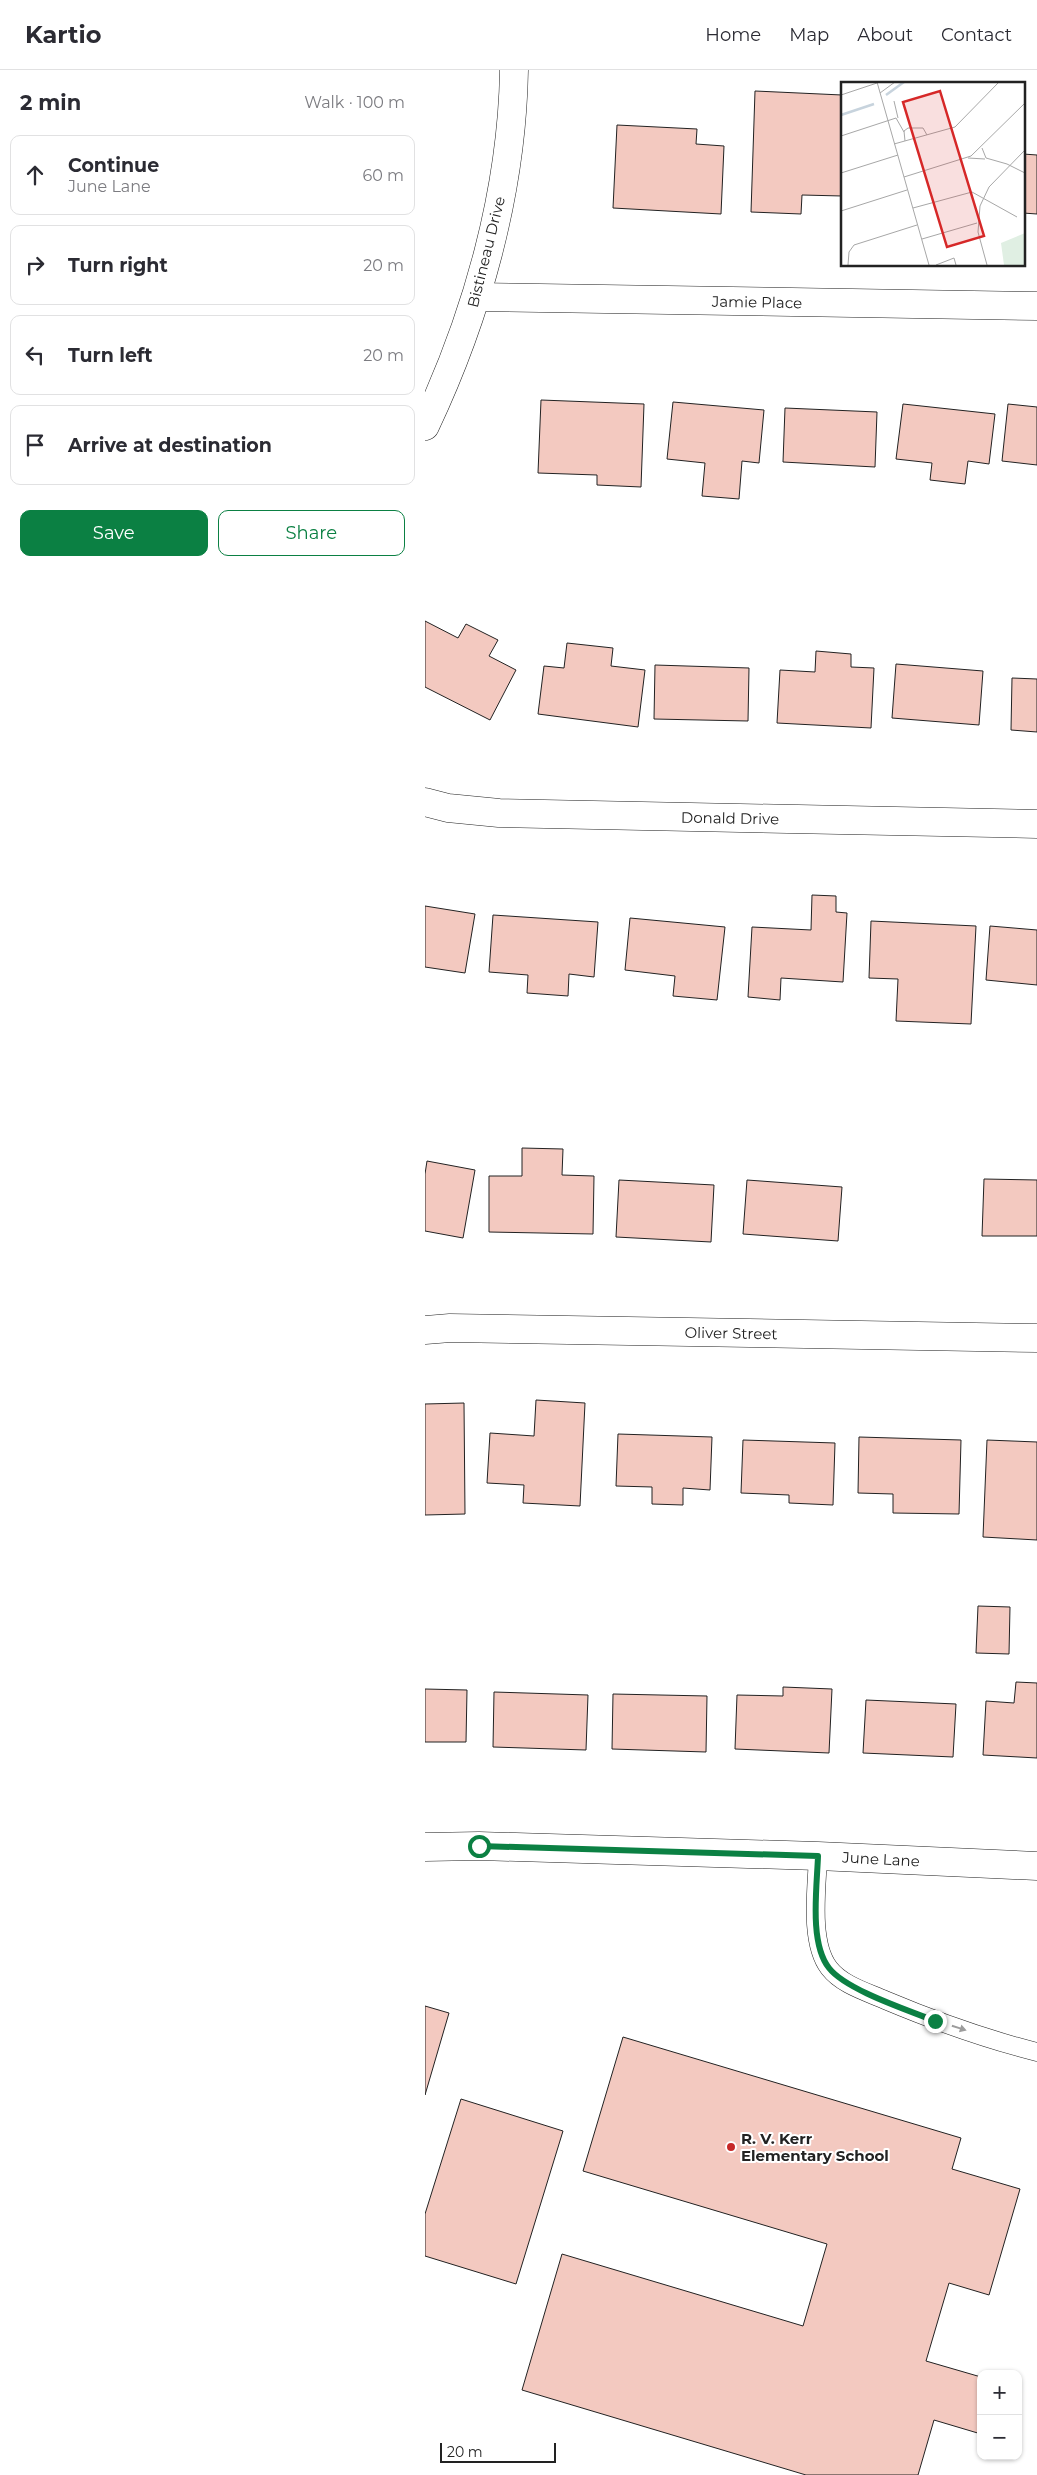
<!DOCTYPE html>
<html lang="en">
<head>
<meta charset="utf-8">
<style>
	:root { --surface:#fff; --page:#f7f7f7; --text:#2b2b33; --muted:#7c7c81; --line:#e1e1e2; --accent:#0b8043 }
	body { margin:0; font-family:Montserrat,sans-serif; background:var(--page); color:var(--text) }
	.controls { position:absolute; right:15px; bottom:15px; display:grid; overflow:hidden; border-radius:10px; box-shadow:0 1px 4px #0004 }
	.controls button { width:45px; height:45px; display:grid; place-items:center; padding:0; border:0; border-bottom:1px solid var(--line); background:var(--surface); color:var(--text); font:25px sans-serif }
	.scale { position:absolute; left:15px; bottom:12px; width:116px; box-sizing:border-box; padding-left:5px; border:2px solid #222; border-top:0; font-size:14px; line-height:18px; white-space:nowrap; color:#222; -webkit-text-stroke:4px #fff; paint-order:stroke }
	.stop { position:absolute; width:15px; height:15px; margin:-11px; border:4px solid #0b8043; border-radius:50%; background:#fff }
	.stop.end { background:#0b8043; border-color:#fff; box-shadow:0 1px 5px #0008 }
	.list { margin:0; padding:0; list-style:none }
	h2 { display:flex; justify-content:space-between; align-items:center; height:65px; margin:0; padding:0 20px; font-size:21px }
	h2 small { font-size:16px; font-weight:400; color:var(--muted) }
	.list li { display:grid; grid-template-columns:32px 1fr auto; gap:15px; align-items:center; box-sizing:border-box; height:80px; margin:0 10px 10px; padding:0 10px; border:1px solid var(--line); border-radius:10px }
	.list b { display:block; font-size:19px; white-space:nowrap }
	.list p { margin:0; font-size:16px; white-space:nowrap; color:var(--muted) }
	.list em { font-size:16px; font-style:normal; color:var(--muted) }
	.actions { display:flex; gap:10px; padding:15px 20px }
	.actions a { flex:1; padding:11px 0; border:1px solid var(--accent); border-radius:10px; text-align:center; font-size:18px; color:var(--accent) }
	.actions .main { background:var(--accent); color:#fff }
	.icon { flex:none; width:28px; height:28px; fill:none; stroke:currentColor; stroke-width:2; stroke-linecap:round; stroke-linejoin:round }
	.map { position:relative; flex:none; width:612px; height:2405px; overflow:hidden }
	header { display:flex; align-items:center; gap:30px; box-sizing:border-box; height:70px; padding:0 25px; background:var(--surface); border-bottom:1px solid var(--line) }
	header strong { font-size:24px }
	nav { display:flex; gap:28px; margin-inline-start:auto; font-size:18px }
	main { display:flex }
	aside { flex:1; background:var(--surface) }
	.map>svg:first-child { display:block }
	.building { fill:#f3c9c0; stroke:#222 }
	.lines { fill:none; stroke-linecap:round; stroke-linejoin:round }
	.service-casing { stroke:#222; stroke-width:19 }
	.minor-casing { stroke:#222; stroke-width:29 }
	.service { stroke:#fff; stroke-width:18 }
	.minor { stroke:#fff; stroke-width:28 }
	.oneway { fill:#9c9c9c }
	.route { stroke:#0b8043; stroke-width:6 }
	.poi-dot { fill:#c62828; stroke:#fff; stroke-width:2 }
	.labels { text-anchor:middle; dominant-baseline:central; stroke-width:4; stroke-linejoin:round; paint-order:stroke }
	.street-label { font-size:15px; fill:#222; stroke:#fff }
	.poi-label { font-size:15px; font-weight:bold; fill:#222; stroke:#fff; text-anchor:start }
	.inset-river { fill:none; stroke:#c7d3dd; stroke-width:2.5 }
	.inset-road { fill:none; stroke:#a7a7a7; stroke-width:1 }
	.view { fill:#d62828; fill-opacity:0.15; stroke:#d62828; stroke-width:2.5 }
	.inset-edge { fill:none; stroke:#222; stroke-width:2.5 }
</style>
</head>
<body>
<header>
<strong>Kartio</strong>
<nav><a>Home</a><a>Map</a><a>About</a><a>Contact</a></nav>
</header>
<main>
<aside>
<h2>2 min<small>Walk · 100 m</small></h2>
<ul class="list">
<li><svg class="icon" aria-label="ahead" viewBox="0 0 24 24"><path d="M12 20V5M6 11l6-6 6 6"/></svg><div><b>Continue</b><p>June Lane</p></div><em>60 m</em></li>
<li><svg class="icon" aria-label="right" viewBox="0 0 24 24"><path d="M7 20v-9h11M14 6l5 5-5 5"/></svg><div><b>Turn right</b></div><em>20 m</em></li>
<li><svg class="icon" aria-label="left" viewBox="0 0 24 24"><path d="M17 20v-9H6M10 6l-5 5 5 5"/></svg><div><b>Turn left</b></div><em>20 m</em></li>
<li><svg class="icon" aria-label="arrive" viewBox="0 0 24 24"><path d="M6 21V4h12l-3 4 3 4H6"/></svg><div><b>Arrive at destination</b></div></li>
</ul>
<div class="actions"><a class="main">Save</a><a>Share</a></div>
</aside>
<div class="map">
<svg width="612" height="2405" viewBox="0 0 612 2405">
	<rect width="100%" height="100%" fill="#fff"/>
	<g class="building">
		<polygon points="330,21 417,25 417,126 377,125 376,144 326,142"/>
		<polygon points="192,55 272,59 271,74 299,76 296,144 188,138"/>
		<polygon points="598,84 612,85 612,144 598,143"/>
		<polygon points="116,330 219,334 216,417 172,415 172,405 113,403"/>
		<polygon points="248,332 339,340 334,393 317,391 314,429 277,426 280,393 242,389"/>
		<polygon points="478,334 570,344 564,394 543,391 540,414 505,410 507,393 471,389"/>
		<polygon points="583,334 612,337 612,395 577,391"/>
		<polygon points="360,338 452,342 450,397 358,392"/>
		<polygon points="0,551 33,568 41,554 73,570 64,586 91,600 65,650 0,617"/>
		<polygon points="142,573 188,578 186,596 220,600 213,657 113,644 119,596 139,598"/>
		<polygon points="391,581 426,584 426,597 449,598 446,658 352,653 355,600 390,602"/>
		<polygon points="471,594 558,601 554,655 467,648"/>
		<polygon points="230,595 324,598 323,651 229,649"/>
		<polygon points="587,608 612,609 612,662 586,660"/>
		<polygon points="387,825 411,826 411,842 422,843 418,912 356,908 355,930 323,927 327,857 386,860"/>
		<polygon points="0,836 50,844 40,903 0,897"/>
		<polygon points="68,845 173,852 169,907 144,904 143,926 102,923 103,905 64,902"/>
		<polygon points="205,848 300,857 292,930 248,926 250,906 200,900"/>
		<polygon points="446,851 551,856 546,954 471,951 473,909 444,908"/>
		<polygon points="565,856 612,860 612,915 561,910"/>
		<polygon points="97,1078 138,1079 137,1105 169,1106 168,1164 64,1162 64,1106 97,1106"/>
		<polygon points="2,1091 50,1100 38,1168 0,1161 0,1104"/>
		<polygon points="559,1109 612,1110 612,1166 557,1166"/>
		<polygon points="194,1110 289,1115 286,1172 191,1167"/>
		<polygon points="322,1110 417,1117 413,1171 318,1164"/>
		<polygon points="111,1330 160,1333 155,1436 98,1433 99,1415 62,1413 65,1363 109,1366"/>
		<polygon points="39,1333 40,1444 0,1445 0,1334"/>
		<polygon points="193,1364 287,1367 285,1420 258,1418 258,1435 227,1434 227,1417 191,1416"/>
		<polygon points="434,1367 536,1370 534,1444 468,1443 468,1424 433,1423"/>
		<polygon points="318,1370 410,1373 408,1435 364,1433 364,1425 316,1423"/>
		<polygon points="562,1370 612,1372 612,1470 558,1467"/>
		<polygon points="553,1536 585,1537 584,1584 551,1583"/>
		<polygon points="591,1612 612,1613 612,1688 558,1685 561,1631 589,1633"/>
		<polygon points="358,1617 407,1619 404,1683 310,1679 312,1625 358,1626"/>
		<polygon points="0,1619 42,1620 41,1672 0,1672"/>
		<polygon points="69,1622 163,1625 161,1680 68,1677"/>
		<polygon points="188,1624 282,1626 281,1682 187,1679"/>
		<polygon points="441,1630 531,1634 528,1687 438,1683"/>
		<polygon points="0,1936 24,1943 0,2025"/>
		<polygon points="198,1967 536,2068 527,2099 595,2119 564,2225 524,2213 501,2291 556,2307 556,2364 509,2350 493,2405 381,2405 97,2320 137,2184 378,2256 402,2174 158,2101"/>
		<polygon points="36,2029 138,2061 91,2214 0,2186 0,2144"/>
	</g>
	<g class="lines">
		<g class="service-casing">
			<path id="service" d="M393 1786C392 1817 384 1872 404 1898 417 1915 442 1922 460 1930 510 1951 560 1969 612 1982"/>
		</g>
		<g class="minor-casing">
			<g id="minor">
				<polyline points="51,227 612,236"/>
				<path d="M0 356C52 246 87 122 89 0"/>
				<polyline points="0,732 23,738 74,743 612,754"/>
				<polyline points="0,1260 25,1258 612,1268"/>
				<polyline points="0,1777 54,1776 393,1786 612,1796"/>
			</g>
		</g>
		<use href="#service" class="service"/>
		<use href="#minor" class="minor"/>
	</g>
	<defs><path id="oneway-solid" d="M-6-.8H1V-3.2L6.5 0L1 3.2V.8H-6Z" transform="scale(1.25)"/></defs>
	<use class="oneway" href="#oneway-solid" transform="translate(534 1958) rotate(18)"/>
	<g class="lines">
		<path class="route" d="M54 1776 393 1786C392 1817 384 1873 404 1898 421 1920 483 1940 510 1951"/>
	</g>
	<circle class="poi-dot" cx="306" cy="2077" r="5"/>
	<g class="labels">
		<g class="street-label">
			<text transform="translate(61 182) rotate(-76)">Bistineau Drive</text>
			<text transform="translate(332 232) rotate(1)">Jamie Place</text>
			<text transform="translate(305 748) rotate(1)">Donald Drive</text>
			<text transform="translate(306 1263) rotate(1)">Oliver Street</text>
			<text transform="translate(456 1789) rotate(3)">June Lane</text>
		</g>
		<g class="poi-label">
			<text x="316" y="2068">R. V. Kerr<tspan x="316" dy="17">Elementary School</tspan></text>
		</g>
	</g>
	<g transform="translate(416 12)">
		<rect width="184" height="184" fill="#fff"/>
		<path d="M184 151V183H163L160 161Z" fill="#e0efe3"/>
		<path class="inset-river" d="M45 13 63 0M0 33 33 22"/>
		<path class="inset-road" d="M36 0 88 183M39 11 54 0M0 13 36 1M53 19 57 36M0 54 55 36 63 50M64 59 63 49 67 46H82L86 53M53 62 114 45 158 0M141 66 145 76 166 82 184 91M127 76 144 77M0 91 57 73M63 95 130 74 184 21M72 126 131 110 176 135M0 129 66 108M81 157 136 141M7 183 8 170 13 163 76 143M95 183 113 176 115 183M146 183 137 150 139 124 148 105 184 68"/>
		<path class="view" d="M99 9 143 154 106 165 62 20Z"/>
		<rect width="184" height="184" class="inset-edge"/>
	</g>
</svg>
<div class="controls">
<button>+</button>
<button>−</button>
</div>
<div class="scale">20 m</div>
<div class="stop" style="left:54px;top:1776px"></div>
<div class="stop end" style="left:510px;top:1951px"></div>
</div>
</main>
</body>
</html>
